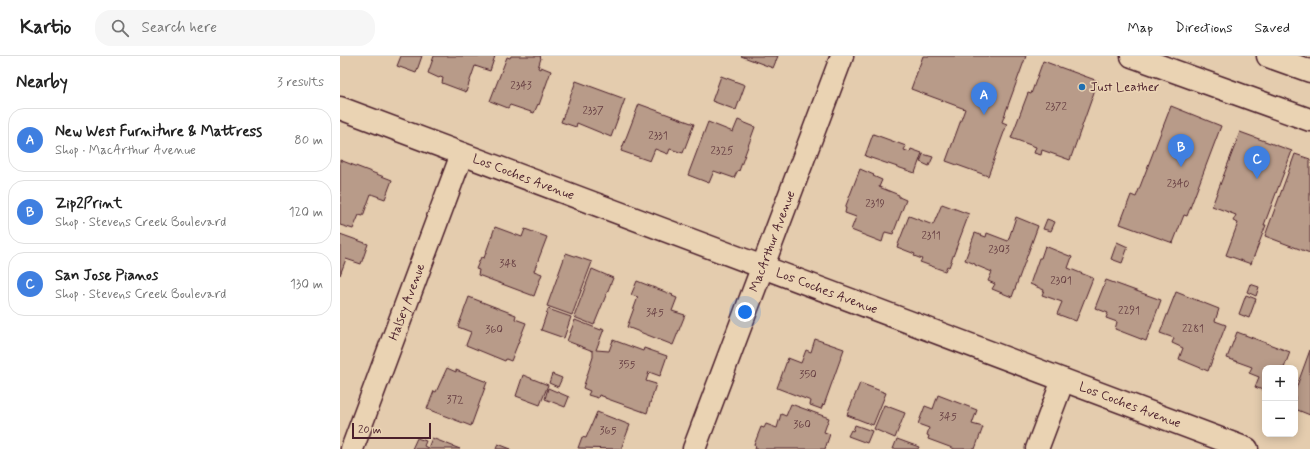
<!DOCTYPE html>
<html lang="en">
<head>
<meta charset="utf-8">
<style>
	:root { --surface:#fff; --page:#f6f6f6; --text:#222; --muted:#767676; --line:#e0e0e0; --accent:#111827 }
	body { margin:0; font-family:Mynerve,sans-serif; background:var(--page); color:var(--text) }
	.controls { position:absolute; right:12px; bottom:12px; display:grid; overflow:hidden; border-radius:8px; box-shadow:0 2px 10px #0003 }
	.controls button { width:36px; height:36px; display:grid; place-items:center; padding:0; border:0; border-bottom:1px solid var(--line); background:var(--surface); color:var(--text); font:20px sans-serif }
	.scale { position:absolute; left:12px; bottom:10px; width:79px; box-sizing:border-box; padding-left:4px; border:2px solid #4a1f2b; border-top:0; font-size:11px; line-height:14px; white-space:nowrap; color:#4a1f2b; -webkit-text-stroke:3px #ead3b3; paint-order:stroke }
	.you { position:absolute; left:405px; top:256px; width:14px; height:14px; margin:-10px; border:3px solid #fff; border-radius:50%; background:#1a73e8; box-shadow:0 0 0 6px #1a73e833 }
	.badge { display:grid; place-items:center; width:26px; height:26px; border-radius:50%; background:var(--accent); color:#fff; font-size:13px; font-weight:700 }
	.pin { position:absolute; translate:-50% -33px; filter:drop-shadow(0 1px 2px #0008) }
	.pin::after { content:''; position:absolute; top:21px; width:14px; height:12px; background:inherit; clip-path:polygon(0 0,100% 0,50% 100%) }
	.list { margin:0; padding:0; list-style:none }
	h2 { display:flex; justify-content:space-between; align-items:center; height:52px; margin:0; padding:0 16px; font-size:17px }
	h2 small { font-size:13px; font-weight:400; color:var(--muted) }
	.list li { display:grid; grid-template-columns:26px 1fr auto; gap:12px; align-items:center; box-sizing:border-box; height:64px; margin:0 8px 8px; padding:0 8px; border:1px solid var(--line); border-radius:16px }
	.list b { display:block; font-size:15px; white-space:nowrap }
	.list p { margin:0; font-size:13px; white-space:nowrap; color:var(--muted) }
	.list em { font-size:13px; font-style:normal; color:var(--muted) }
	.icon { flex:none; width:22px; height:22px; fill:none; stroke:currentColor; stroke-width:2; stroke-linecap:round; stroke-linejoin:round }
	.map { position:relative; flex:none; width:970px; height:393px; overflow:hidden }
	header { display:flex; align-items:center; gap:24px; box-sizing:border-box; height:56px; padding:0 20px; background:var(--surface); border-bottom:1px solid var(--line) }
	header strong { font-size:19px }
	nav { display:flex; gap:22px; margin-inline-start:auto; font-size:14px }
	.search { width:280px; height:36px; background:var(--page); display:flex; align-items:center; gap:10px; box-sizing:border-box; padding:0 14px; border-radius:16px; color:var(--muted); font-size:15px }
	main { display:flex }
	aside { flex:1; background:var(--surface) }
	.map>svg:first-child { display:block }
	.building { fill:#b89b89; stroke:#4a1f2b }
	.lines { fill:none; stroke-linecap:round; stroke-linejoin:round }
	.minor-casing { stroke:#4a1f2b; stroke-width:25 }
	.tertiary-casing { stroke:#4a1f2b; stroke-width:25 }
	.primary-casing { stroke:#4a1f2b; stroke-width:25 }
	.minor { stroke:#ead3b3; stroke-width:22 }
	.tertiary { stroke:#ead3b3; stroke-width:22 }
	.primary { stroke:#ead3b3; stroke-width:22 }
	.poi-dot { fill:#1f6fb2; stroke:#ead3b3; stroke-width:1.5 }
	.labels { text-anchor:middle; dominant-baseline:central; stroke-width:3.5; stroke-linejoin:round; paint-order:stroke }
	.number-label { font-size:11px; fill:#663e42 }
	.poi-label { font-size:13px; fill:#4a1f2b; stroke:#ead3b3; text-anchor:start }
	.street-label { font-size:13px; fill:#4a1f2b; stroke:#ead3b3 }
</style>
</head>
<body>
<header>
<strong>Kartio</strong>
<div class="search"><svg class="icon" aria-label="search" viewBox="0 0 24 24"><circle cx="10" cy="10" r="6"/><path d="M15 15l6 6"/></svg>Search here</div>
<nav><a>Map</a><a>Directions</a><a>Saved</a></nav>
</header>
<main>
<aside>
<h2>Nearby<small>3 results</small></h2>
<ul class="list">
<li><span class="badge" style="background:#3f7fe0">A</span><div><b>New West Furniture &amp; Mattress</b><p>Shop · MacArthur Avenue</p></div><em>80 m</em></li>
<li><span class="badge" style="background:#3f7fe0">B</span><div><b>Zip2Print</b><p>Shop · Stevens Creek Boulevard</p></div><em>120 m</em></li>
<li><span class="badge" style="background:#3f7fe0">C</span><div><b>San Jose Pianos</b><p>Shop · Stevens Creek Boulevard</p></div><em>130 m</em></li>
</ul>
</aside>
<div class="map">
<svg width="970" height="393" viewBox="0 0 970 393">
	<rect width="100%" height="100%" fill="#e4ccae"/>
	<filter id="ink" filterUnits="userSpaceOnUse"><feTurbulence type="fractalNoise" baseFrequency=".025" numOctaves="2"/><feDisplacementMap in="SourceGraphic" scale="8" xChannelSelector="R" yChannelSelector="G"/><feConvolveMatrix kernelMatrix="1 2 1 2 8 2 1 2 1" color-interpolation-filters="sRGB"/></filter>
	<g filter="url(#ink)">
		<g class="building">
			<polygon points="61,0 82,0 76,17 57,10"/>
			<polygon points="94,0 155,0 150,15 135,10 126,36 102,27 103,22 100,21 99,22 88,17"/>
			<polygon points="171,0 201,0 200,1 201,2 198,12 200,13 201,11 211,15 199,49 198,48 194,57 170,49 168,52 150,45 167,1 170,2"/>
			<polygon points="401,0 438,0 433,12"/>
			<polygon points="583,0 686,0 662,66 667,68 648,120 606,105 625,53 571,33"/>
			<polygon points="703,5 758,25 730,104 702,94 701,99 694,97 696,91 671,82 688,37 691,38"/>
			<polygon points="381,20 405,29 396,54 372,45"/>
			<polygon points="236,25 285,43 271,81 237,67 236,71 221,66"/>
			<polygon points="299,48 354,68 343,97 330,93 328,98 315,93 310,105 281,95"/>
			<polygon points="831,50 881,70 847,160 844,159 833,187 780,168 791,139 796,141"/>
			<polygon points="398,64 415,71 399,115 398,114 394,122 374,115 369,127 348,119 368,66 393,76"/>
			<polygon points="900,76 952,95 924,169 926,169 911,208 886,199 898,167 893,165 896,159 872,150"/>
			<polygon points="533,78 566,90 564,94 570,96 571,93 582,97 575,117 525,100"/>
			<polygon points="583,98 593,101 589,110 580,106"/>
			<polygon points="955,98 970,103 970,197 925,180"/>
			<polygon points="0,104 52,124 45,143 31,138 23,160 19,159 13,173 0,169"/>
			<polygon points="520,113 534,119 533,120 542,124 539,131 559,139 559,141 566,144 553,178 545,176 542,186 511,174 516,161 505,157 506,152 505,152"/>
			<polygon points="602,148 629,158 609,211 607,210 605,215 580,206 582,203 574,200 575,198 557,191 569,160 593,169"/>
			<polygon points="676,161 698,170 672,241 652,233 655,228 648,225 652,216 635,209 635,208 625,204 635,177 646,181 647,177 668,185"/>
			<polygon points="707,163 715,166 711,175 703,173"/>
			<polygon points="155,171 182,181 185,173 207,181 194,215 202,218 194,240 138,219 139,214 136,213 141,201 144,202"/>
			<polygon points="0,178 28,188 21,208 6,203 0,219"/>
			<polygon points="777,186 788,191 782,207 771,203"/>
			<polygon points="705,190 732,201 728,212 753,222 736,265 717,258 722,246 702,239 704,234 690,228 699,202 701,202"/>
			<polygon points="226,197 252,206 232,259 207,250"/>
			<polygon points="252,213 273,222 254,269 234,261"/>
			<polygon points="766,224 821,244 806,285 775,273 777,266 766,262 768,257 755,252"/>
			<polygon points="297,225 333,239 332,240 337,242 332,255 345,259 333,289 287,271 298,241 291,239"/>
			<polygon points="910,228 919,231 916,240 907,236"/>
			<polygon points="836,236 879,253 875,265 886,269 868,315 839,303 843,292 832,287 834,282 820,277"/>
			<polygon points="906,239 916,243 909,262 899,258"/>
			<polygon points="129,241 176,259 175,263 186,267 171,305 166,303 165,305 126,289 131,276 118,271"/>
			<polygon points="208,253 231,261 224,282 201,274"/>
			<polygon points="235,264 261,274 262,272 264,273 256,294 269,295 273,284 303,295 304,292 327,300 320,320 309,316 306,325 316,328 307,357 265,342 265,341 259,339 258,342 248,339 250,335 243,332 253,301 253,295 227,285"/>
			<polygon points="897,276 950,296 944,312 925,312 925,335 915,331 919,321 909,317 912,311 887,302"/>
			<polygon points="475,283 504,293 484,349 483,348 481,353 470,349 471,345 437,332 448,302 461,307 466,294 471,296"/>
			<polygon points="970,294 970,359 955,353 955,335"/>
			<polygon points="107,312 116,316 116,314 147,326 131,370 87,353 94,335 96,336"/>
			<polygon points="212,318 222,322 218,331 209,327"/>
			<polygon points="183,319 208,329 200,349 176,340"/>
			<polygon points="520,327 546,337 533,369 507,359"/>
			<polygon points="208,332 229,341 225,351 205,343"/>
			<polygon points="598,339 637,354 632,368 643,371 635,393 615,393 588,383 589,380 587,379 589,372 578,368 585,350 593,353"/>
			<polygon points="451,348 489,362 484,376 490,378 485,393 415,393 416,390 414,389 421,371 424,372 426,368 437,372 441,358 446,360"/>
			<polygon points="544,349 565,357 555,382 534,373"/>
			<polygon points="257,356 290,369 281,393 238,392 242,381 246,382"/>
			<polygon points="515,369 532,375 527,387 508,380 511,374 513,375"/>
			<polygon points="77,382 86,385 84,390 88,392 92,382 120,393 72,393"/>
			<polygon points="557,383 579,391 578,393 553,393"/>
			<polygon points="158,388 171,393 156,393"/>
		</g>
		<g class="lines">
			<g class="minor-casing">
				<g id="minor">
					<path id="s1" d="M0 52 907 393"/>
					<path id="s2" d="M12 393 122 98"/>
					<polyline points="697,393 723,324"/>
				</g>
			</g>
			<g class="tertiary-casing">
				<g id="tertiary">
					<path id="s3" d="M354 393 502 0"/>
				</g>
			</g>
			<g class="primary-casing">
				<g id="primary">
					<polyline points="792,0 970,64"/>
					<polyline points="928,0 970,15"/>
				</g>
			</g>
			<use href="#minor" class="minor"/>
			<use href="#tertiary" class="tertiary"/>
			<use href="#primary" class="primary"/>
		</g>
	</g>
	<circle class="poi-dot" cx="742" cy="31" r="4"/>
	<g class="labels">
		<g class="number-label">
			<text x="181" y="30">2343</text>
			<text x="716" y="51">2372</text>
			<text x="253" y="55">2337</text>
			<text x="318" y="80">2331</text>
			<text x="382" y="95">2325</text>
			<text x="838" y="128">2340</text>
			<text x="535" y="148">2319</text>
			<text x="591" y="180">2311</text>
			<text x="659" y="194">2303</text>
			<text x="168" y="208">348</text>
			<text x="721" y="225">2301</text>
			<text x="789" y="255">2291</text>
			<text x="315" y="257">345</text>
			<text x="853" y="273">2281</text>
			<text x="154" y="274">360</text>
			<text x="287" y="309">355</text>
			<text x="468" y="319">350</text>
			<text x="115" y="344">372</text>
			<text x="608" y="361">345</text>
			<text x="462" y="369">360</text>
			<text x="268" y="375">365</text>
		</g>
		<g class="poi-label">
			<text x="750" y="31">Just Leather</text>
		</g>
		<g class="street-label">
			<text stroke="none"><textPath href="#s1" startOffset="196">Los Coches Avenue</textPath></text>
			<text stroke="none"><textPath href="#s3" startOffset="222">MacArthur Avenue</textPath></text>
			<text stroke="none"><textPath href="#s1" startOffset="520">Los Coches Avenue</textPath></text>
			<text stroke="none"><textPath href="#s2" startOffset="157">Halsey Avenue</textPath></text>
			<text stroke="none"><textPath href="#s1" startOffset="844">Los Coches Avenue</textPath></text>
		</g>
	</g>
</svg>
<div class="controls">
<button>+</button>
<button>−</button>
</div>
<div class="scale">20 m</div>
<div class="you"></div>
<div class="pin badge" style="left:644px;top:59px;background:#3f7fe0">A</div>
<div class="pin badge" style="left:841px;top:111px;background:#3f7fe0">B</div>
<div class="pin badge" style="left:917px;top:123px;background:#3f7fe0">C</div>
</div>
</main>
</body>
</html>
